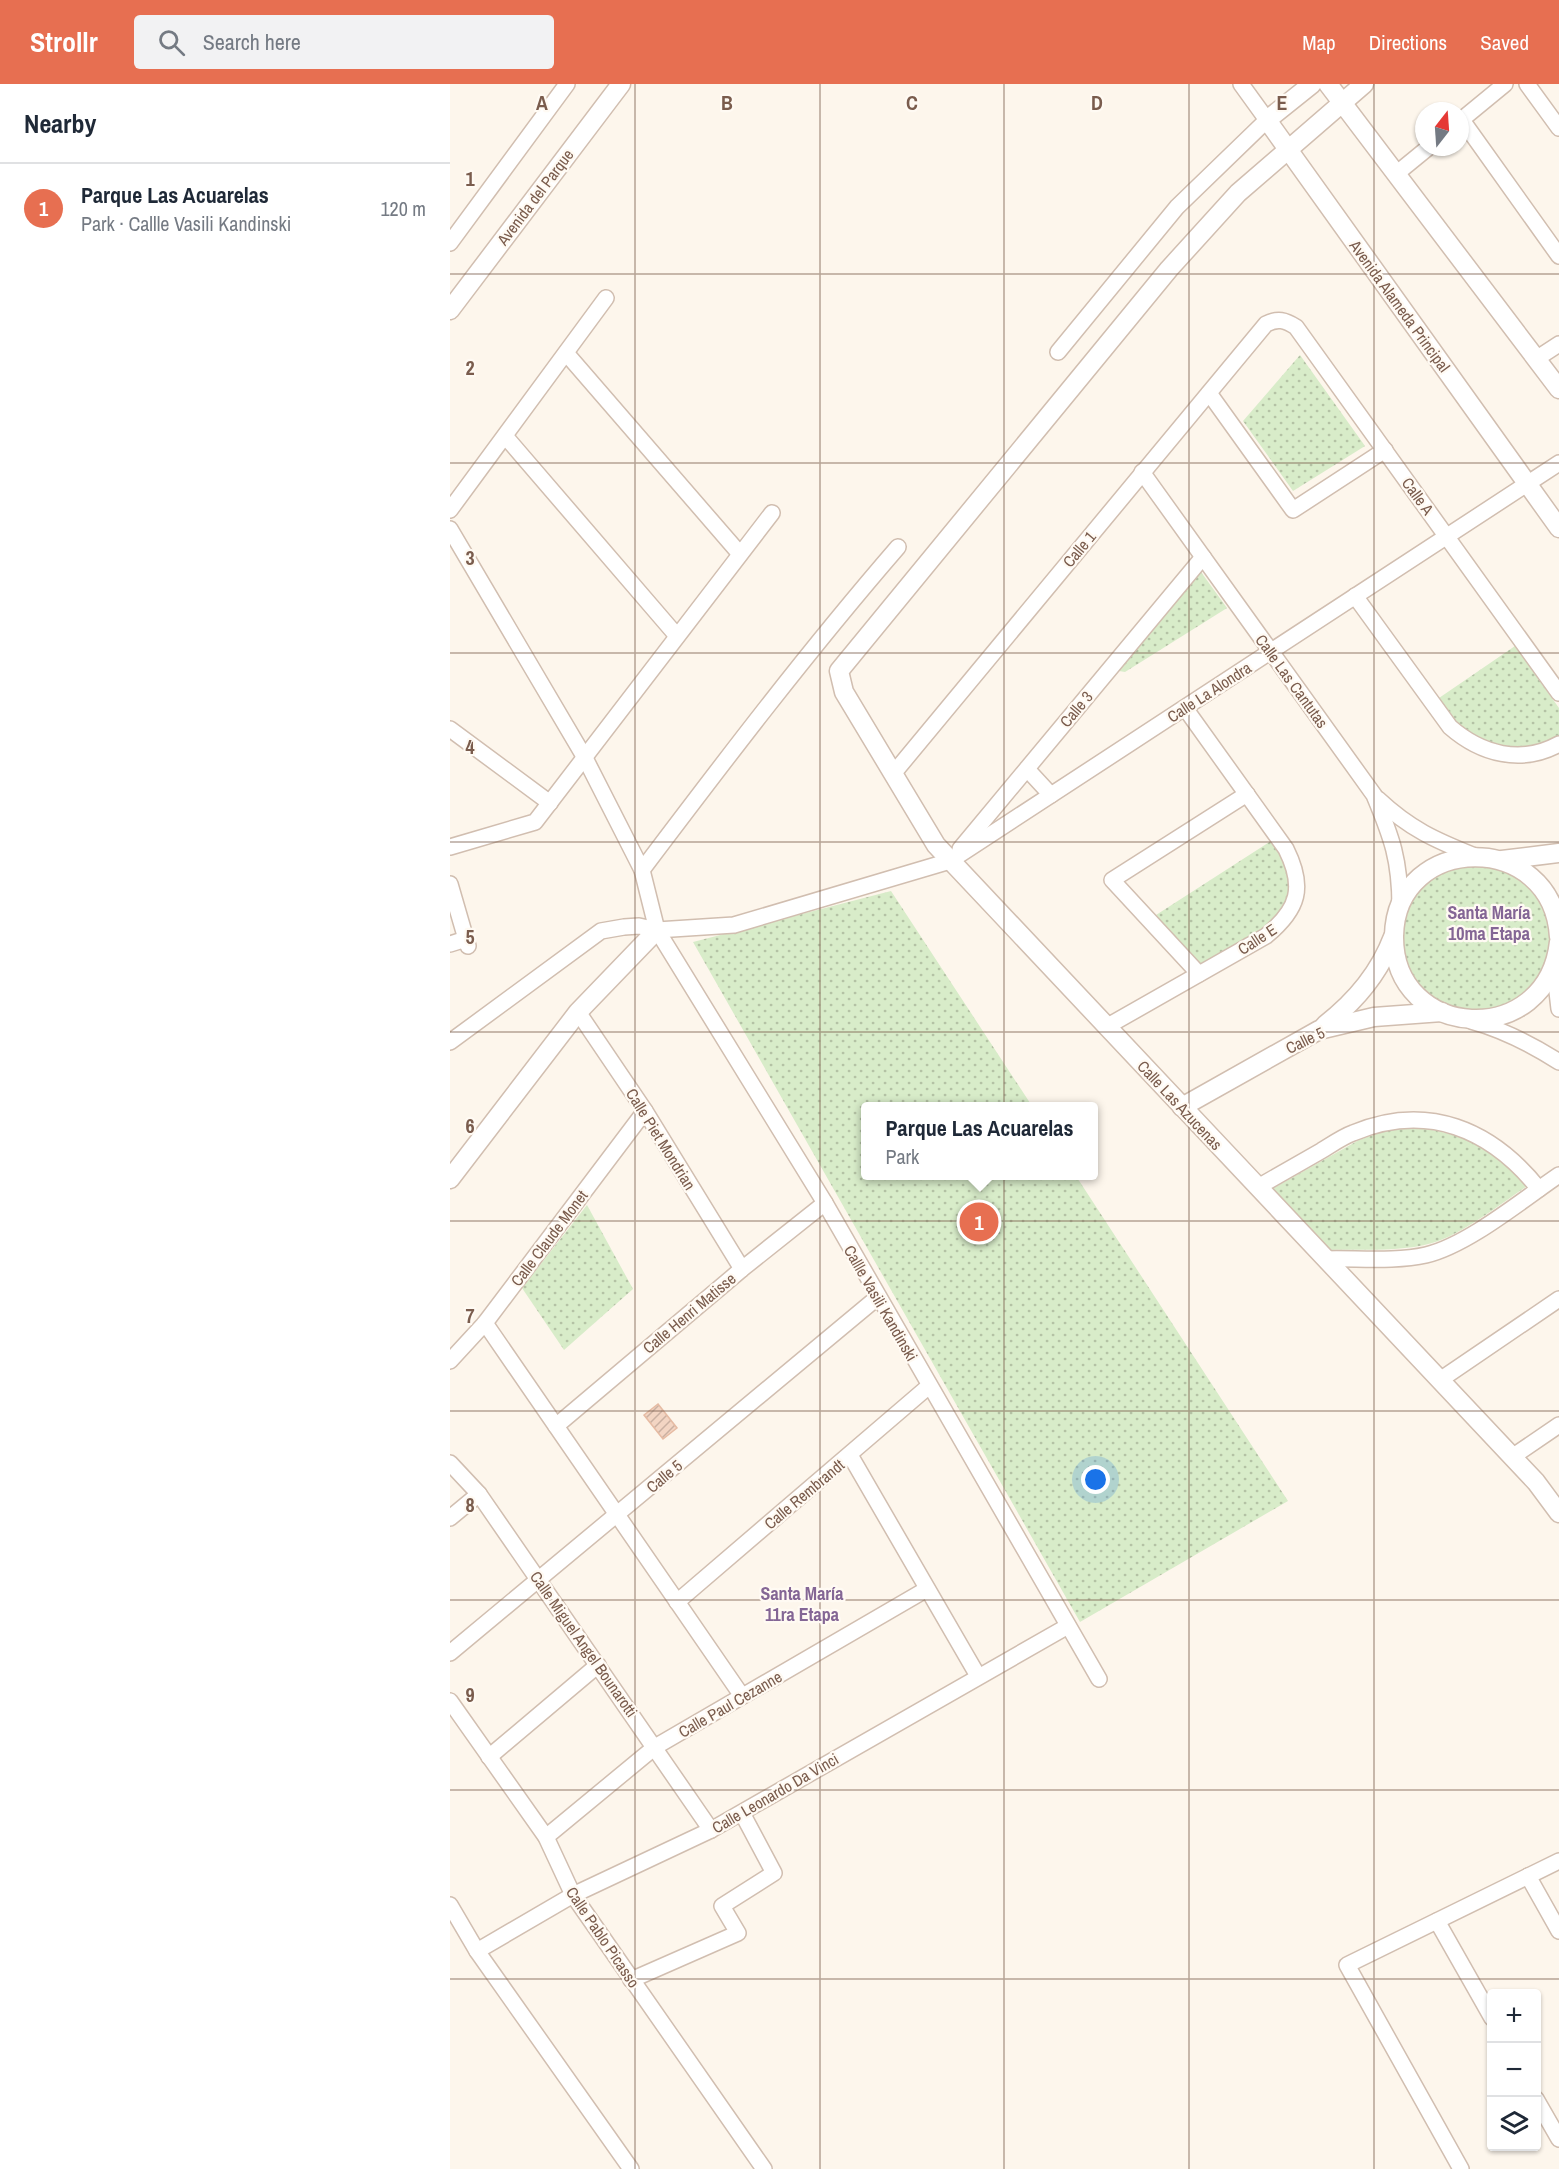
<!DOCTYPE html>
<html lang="en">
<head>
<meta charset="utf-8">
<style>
	:root { --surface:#fff; --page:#f2f2f3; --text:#1f2937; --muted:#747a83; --line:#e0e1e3; --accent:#e76f51 }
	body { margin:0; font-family:"Archivo Narrow",sans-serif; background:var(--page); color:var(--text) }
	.controls { position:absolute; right:18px; bottom:18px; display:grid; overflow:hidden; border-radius:6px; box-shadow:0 2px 4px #0004 }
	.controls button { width:54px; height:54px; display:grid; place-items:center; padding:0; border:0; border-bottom:2px solid var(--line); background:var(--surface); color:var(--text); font:30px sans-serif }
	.compass { position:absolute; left:965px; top:18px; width:54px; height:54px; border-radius:50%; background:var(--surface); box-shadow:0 2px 4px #0004; rotate:17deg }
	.you { position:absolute; left:646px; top:1396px; width:21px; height:21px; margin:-15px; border:4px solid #fff; border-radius:50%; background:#1a73e8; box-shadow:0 0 0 9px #1a73e833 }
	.badge { display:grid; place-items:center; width:39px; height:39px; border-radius:50%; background:var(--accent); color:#fff; font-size:20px; font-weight:700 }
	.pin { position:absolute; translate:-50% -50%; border:3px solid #fff; box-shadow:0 2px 6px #0006 }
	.popup { position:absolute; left:411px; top:1018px; width:237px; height:78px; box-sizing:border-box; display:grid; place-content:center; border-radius:6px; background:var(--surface); filter:drop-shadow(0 2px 4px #0005); font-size:20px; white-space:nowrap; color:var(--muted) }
	.popup b { font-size:22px; color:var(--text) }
	.popup::after { content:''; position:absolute; left:50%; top:100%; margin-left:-12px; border:12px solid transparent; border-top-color:var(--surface) }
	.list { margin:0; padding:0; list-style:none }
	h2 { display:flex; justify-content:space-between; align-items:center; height:78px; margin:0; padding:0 24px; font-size:26px }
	h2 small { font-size:20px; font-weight:400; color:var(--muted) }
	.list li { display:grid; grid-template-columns:39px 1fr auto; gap:18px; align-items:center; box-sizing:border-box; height:90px; padding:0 24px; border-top:2px solid var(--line) }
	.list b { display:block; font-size:22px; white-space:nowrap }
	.list p { margin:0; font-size:20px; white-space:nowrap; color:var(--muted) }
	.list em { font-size:20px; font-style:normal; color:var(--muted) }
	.icon { flex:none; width:33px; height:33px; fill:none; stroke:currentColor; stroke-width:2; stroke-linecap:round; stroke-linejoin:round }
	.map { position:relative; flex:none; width:1109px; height:2085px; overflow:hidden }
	header { display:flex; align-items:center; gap:36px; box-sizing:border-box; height:84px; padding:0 30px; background:var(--accent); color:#fff }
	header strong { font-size:28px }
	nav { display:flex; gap:33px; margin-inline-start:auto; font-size:21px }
	.search { width:420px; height:54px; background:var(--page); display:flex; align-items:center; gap:15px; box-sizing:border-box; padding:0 21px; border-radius:6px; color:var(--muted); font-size:22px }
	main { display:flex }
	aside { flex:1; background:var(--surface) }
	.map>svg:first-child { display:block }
	.park { fill:url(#park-dots) }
	.building { fill:url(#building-hatch); stroke:#e6bba3; stroke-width:1.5 }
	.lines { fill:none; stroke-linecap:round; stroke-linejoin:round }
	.minor-casing { stroke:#d1beb0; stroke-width:18 }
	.tertiary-casing { stroke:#d1beb0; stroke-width:21 }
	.minor { stroke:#fff; stroke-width:15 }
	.tertiary { stroke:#fff; stroke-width:18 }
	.grid { fill:none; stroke:#7a5c4d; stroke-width:1.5; stroke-opacity:0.55 }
	.labels { text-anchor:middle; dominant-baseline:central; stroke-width:4.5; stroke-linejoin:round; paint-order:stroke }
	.street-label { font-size:16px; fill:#7a5c4d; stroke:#fffaf3 }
	.neighbourhood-label { font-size:18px; font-weight:bold; fill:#846695; stroke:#fffaf3 }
	.grid-label { font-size:20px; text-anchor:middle; font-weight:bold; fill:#7a5c4d; stroke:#fffaf3; stroke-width:4.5; stroke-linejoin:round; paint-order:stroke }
</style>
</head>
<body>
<header>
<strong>Strollr</strong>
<div class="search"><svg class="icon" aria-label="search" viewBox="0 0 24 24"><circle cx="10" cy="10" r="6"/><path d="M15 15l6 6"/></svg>Search here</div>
<nav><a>Map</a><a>Directions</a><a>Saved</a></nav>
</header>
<main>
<aside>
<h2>Nearby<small></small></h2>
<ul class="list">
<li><span class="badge">1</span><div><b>Parque Las Acuarelas</b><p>Park · Callle Vasili Kandinski</p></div><em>120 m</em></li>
</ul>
</aside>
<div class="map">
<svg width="1109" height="2085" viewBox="0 0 1109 2085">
	<defs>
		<pattern id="park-dots" width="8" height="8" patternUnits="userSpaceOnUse" patternTransform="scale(1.5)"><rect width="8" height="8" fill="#d8ecc9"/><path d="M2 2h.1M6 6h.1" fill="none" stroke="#b4c2a5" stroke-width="1.8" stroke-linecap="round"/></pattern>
		<pattern id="building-hatch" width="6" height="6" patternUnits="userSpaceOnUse" patternTransform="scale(1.5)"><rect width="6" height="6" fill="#f3d5c3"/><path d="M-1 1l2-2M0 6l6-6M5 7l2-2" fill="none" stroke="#cab0a1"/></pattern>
	</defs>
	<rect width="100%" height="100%" fill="#fdf6ec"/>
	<g class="park">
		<polygon points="850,271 915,362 843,407 793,337"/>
		<polygon points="751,488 777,524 675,588 669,587"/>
		<path d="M1065 562 1109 624V653C1079 673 1033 666 1008 641 1001 634 995 623 989 614Z"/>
		<path d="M821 757C827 767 836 778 839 790 848 838 783 862 750 881L706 831Z"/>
		<circle cx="1026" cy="854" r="74"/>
		<polygon points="441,807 582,1022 415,1022 415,1092 626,1092 838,1417 630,1538 243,858"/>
		<path d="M965 1043C995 1048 1028 1055 1052 1075 1061 1082 1069 1093 1077 1102 1050 1120 1013 1150 982 1159 952 1168 911 1165 880 1166L822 1105 909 1056 937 1046Z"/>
		<polygon points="137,1121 183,1205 114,1266 72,1204"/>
	</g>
	<polygon class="building" points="208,1320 227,1344 213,1355 194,1331"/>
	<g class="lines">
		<g class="minor-casing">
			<g id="minor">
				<polyline points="1077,0 1109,44"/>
				<polyline points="1012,36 1109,172"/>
				<polyline points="1010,37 1055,0"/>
				<polyline points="946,90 979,63"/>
				<polyline points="0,159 117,0"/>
				<polyline points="608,268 727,123 817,36 791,0"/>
				<polyline points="116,269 290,470"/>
				<polyline points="1086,275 1109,260"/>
				<polyline points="759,309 843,426 935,366"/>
				<polyline points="55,352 227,552"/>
				<path d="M692 388 924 711C942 754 950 776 950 823"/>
				<polyline points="0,426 156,214"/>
				<polyline points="0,445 135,674 192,786 207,846 375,1119 649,1595"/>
				<path d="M905 512 1000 643C1031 670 1071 681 1109 660"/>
				<polyline points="0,645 100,719"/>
				<polyline points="577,685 601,711"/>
				<path d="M443 690 816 240C828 234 835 236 846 243L1109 609"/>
				<path d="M928 715C960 745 985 756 1025 772"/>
				<polyline points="0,763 85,738 322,429"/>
				<polyline points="510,765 753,473"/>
				<path d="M192 786C275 676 358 567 448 463"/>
				<polyline points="0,800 18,862"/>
				<polyline points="0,860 16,855"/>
				<polyline points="1104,882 1109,925"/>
				<polyline points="749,890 662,796 797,710"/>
				<polyline points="128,928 195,1027 292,1185"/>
				<path d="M1021 937C1054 946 1081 960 1109 978"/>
				<path d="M656 943 816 852C849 825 855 803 836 765L735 624"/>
				<polyline points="0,958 151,847 174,843 189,842 207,846 284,841 500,777 1109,379"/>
				<path d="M808 1103C829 1091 850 1079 871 1067 881 1061 892 1053 903 1049 977 1018 1041 1045 1089 1105"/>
				<path d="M875 1175C906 1174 945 1178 976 1171 1018 1161 1072 1116 1109 1091"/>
				<polyline points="35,1239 292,1612"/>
				<polyline points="0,1277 35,1239 195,1027"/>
				<polyline points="990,1296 1109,1215"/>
				<polyline points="106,1342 292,1185 375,1119"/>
				<polyline points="400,1371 528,1592"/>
				<polyline points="1062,1373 1109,1341"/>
				<polyline points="0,1379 29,1410 261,1746"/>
				<polyline points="0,1434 29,1410"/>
				<polyline points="227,1518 479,1302"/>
				<polyline points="0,1569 428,1213"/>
				<polyline points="0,1617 96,1753 123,1811 314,2085"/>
				<polyline points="39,1673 148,1581"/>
				<polyline points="96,1753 205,1663 477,1505"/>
				<polyline points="1078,1792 1109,1847"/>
				<polyline points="0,1821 27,1867 181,2085"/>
				<polyline points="987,1837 1042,1934"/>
				<polyline points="27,1867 123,1811 261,1746 618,1542"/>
				<polyline points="181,1896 288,1849 272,1822 324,1789 292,1729"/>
				<polyline points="1086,2015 1109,2055"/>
				<polyline points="1011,2085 897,1881 1109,1777"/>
			</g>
		</g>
		<g class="tertiary-casing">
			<g id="tertiary">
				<polyline points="862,0 817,36 1109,444"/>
				<polyline points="878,0 1109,305"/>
				<polyline points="914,0 788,109 719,185 389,587 394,608 486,761 1086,1398 1109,1429"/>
				<polyline points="0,226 171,0"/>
				<polyline points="1052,776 1109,769"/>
				<path d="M1109 853C1103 746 946 748 944 852 943 957 1097 966 1109 858"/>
				<path d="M875 941C906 917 929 890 943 853"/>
				<polyline points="732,1023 869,946 924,933 992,928"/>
				<polyline points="0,1095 128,928 207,846"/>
			</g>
		</g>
		<use href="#minor" class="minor"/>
		<use href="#tertiary" class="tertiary"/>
	</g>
	<path class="grid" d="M185 0V2085M370 0V2085M554 0V2085M739 0V2085M924 0V2085M0 190H1109M0 379H1109M0 569H1109M0 758H1109M0 948H1109M0 1137H1109M0 1327H1109M0 1516H1109M0 1706H1109M0 1895H1109"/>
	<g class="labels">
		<g class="street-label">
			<text transform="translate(85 113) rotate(-53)">Avenida del Parque</text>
			<text transform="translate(950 222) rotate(54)">Avenida Alameda Principal</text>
			<text transform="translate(968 412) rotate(54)">Calle A</text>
			<text transform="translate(629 465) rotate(-50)">Calle 1</text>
			<text transform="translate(842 597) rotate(54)">Calle Las Cantutas</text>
			<text transform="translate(759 608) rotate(-33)">Calle La Alondra</text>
			<text transform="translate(626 625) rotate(-50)">Calle 3</text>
			<text transform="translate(807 855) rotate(-33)">Calle E</text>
			<text transform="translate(855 956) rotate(-26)">Calle 5</text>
			<text transform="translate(730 1021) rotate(47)">Calle Las Azucenas</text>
			<text transform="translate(211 1055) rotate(58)">Calle Piet Mondrian</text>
			<text transform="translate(99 1154) rotate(-53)">Calle Claude Monet</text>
			<text transform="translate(431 1219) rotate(60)">Callle Vasili Kandinski</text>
			<text transform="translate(239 1229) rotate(-40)">Calle Henri Matisse</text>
			<text transform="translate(214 1392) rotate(-40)">Calle 5</text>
			<text transform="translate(354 1410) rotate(-40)">Calle Rembrandt</text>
			<text transform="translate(134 1560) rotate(55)">Calle Miguel Angel Bounarotti</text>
			<text transform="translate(280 1620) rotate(-30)">Calle Paul Cezanne</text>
			<text transform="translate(325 1709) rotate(-30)">Calle Leonardo Da Vinci</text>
			<text transform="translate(153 1853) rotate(56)">Calle Pablo Picasso</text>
		</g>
		<g class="neighbourhood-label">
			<text x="1039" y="828">Santa María<tspan x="1039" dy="21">10ma Etapa</tspan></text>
			<text x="352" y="1509">Santa María<tspan x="352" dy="21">11ra Etapa</tspan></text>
		</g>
	</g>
	<g class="grid-label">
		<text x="92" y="26">A</text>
		<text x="277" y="26">B</text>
		<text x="462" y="26">C</text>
		<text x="647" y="26">D</text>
		<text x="832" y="26">E</text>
		<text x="20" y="102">1</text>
		<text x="20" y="291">2</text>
		<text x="20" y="481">3</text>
		<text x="20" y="670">4</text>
		<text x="20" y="860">5</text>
		<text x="20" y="1049">6</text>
		<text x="20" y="1239">7</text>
		<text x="20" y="1428">8</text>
		<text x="20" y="1618">9</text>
	</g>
</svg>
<div class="controls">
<button>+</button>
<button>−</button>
<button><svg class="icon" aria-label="layers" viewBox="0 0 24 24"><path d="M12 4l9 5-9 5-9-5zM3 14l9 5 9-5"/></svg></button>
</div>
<svg class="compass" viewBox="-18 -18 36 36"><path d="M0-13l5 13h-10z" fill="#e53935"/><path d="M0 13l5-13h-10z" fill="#747a83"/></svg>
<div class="you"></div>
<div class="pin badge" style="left:529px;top:1138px">1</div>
<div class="popup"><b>Parque Las Acuarelas</b>Park</div>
</div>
</main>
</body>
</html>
